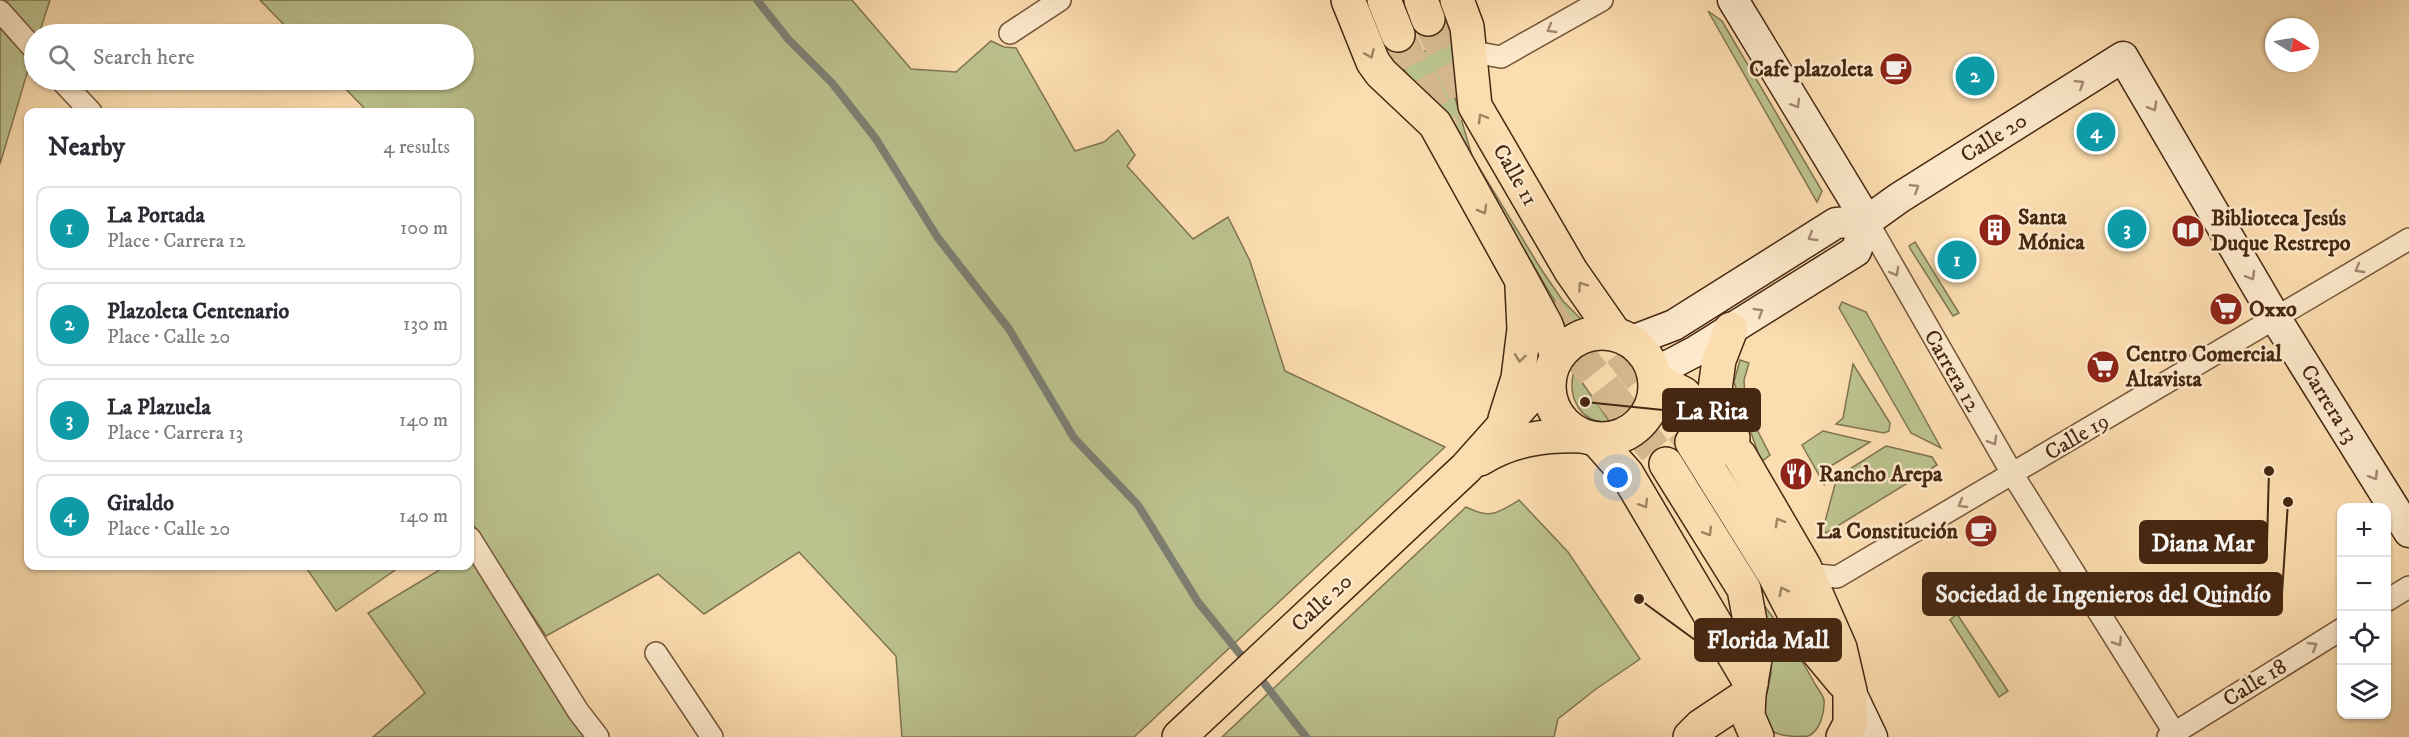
<!DOCTYPE html>
<html lang="en">
<head>
<meta charset="utf-8">
<style>
	:root { --surface:#fff; --page:#f2f2f3; --text:#2b2b33; --muted:#7c7c81; --line:#e1e1e2; --accent:#8f2418 }
	body { margin:0; font-family:"IM FELL DW Pica",serif; background:var(--page); color:var(--text) }
	.controls { position:absolute; right:18px; bottom:18px; display:grid; overflow:hidden; border-radius:12px; box-shadow:0 2px 4px #0004 }
	.controls button { width:54px; height:54px; display:grid; place-items:center; padding:0; border:0; border-bottom:2px solid var(--line); background:var(--surface); color:var(--text); font:30px sans-serif }
	.compass { position:absolute; left:2265px; top:18px; width:54px; height:54px; border-radius:50%; background:var(--surface); box-shadow:0 2px 4px #0004; rotate:101deg }
	.you { position:absolute; left:1618px; top:478px; width:21px; height:21px; margin:-15px; border:4px solid #fff; border-radius:50%; background:#1a73e8; box-shadow:0 0 0 9px #1a73e833 }
	.badge { display:grid; place-items:center; width:39px; height:39px; border-radius:50%; background:var(--accent); color:#fff; font-size:20px; font-weight:700 }
	.pin { position:absolute; translate:-50% -50%; border:3px solid #fff; box-shadow:0 2px 6px #0006 }
	.list { margin:0; padding:0; list-style:none }
	h2 { display:flex; justify-content:space-between; align-items:center; height:78px; margin:0; padding:0 24px; font-size:26px }
	h2 small { font-size:20px; font-weight:400; color:var(--muted) }
	.list li { display:grid; grid-template-columns:39px 1fr auto; gap:18px; align-items:center; box-sizing:border-box; height:84px; margin:0 12px 12px; padding:0 12px; border:2px solid var(--line); border-radius:12px }
	.list b { display:block; font-size:22px; white-space:nowrap }
	.list p { margin:0; font-size:20px; white-space:nowrap; color:var(--muted) }
	.list em { font-size:20px; font-style:normal; color:var(--muted) }
	.icon { flex:none; width:33px; height:33px; fill:none; stroke:currentColor; stroke-width:2; stroke-linecap:round; stroke-linejoin:round }
	.map { position:relative; flex:none; width:2409px; height:737px; overflow:hidden }
	.search { position:absolute; background:var(--surface); box-shadow:0 2px 4px #0004; left:24px; top:24px; width:450px; height:66px; display:flex; align-items:center; gap:15px; box-sizing:border-box; padding:0 21px; border-radius:33px; color:var(--muted); font-size:22px }
	.panel { position:absolute; background:var(--surface); box-shadow:0 2px 4px #0004; left:24px; top:108px; width:450px; height:462px; border-radius:12px }
	.map>svg:first-child { display:block }
	.green { fill:#bbc28e; stroke:#807450; stroke-width:1.5 }
	.lines { fill:none; stroke-linecap:round; stroke-linejoin:round }
	.stream { stroke:#7d7f73; stroke-width:8 }
	.primary-tunnel { stroke:#d8b98f; stroke-width:33; stroke-dasharray:33 16; stroke-linecap:butt }
	.street-casing { stroke:#745438; stroke-width:24 }
	.secondary-casing { stroke:#462711; stroke-width:33 }
	.primary-casing { stroke:#462711; stroke-width:36 }
	.street { stroke:#fde9cb; stroke-width:21 }
	.secondary { stroke:#fde9cb; stroke-width:30 }
	.primary { stroke:#fcddaf; stroke-width:33 }
	.oneway { stroke:#a2886e }
	.oneway2 { stroke:#a18260 }
	.labels { text-anchor:middle; dominant-baseline:central; stroke-width:5; stroke-linejoin:round; paint-order:stroke }
	.poi-label { font-size:22px; font-weight:bold; fill:#462711; stroke:#fde9cb; text-anchor:start }
	.street-label { font-size:22px; fill:#462711; stroke:#fde9cb }
	.leader { fill:none; stroke:#462711; stroke-width:2 }
	.callout-dot { fill:#462711; stroke:#fde9cb; stroke-width:2 }
	.callout { fill:#462711; stroke:#462711; stroke-width:2 }
	.callout-label { font-size:24px; text-anchor:middle; font-weight:bold; fill:#fff }
</style>
</head>
<body>
<div class="map">
<svg width="2409" height="737" viewBox="0 0 2409 737">
	<rect width="100%" height="100%" fill="#fcddaf"/>
	<filter id="stains"><feTurbulence type="fractalNoise" baseFrequency=".00333" numOctaves="4"/><feColorMatrix values="0 0 0 0 .2 0 0 0 0 .09 0 0 0 0 .02 0 0 0 .5 -.17"/></filter>
	<radialGradient id="worn" r=".72"><stop offset=".6" stop-color="#630" stop-opacity="0"/><stop offset="1" stop-color="#630" stop-opacity=".3"/></radialGradient>
	<g class="green">
		<polygon points="0,0 50,0 39,34 34,34 34,50 0,164"/>
		<polygon points="260,0 852,0 911,69 956,72 991,41 1004,47 1016,48 1075,151 1104,142 1118,130 1135,155 1127,166 1193,239 1228,217 1250,261 1285,371 1445,447 1134,737 902,737 896,656 799,552 704,614 658,574 546,636 470,520 470,112 368,112 337,80 464,80 464,34 293,34"/>
		<polygon points="1708,11 1722,21 1822,191 1817,202"/>
		<polygon points="1455,40 1453,91 1472,156 1541,269 1563,301 1582,320 1566,330 1557,305 1456,136 1397,61"/>
		<polygon points="1915,242 1959,313 1953,316 1911,250 1909,246"/>
		<polygon points="1842,302 1866,312 1941,448 1911,433 1839,308"/>
		<polygon points="1740,360 1749,363 1744,380 1745,396 1741,398 1770,455 1761,462 1734,382"/>
		<polygon points="1853,364 1890,423 1889,431 1884,433 1836,424 1843,418"/>
		<path d="M1574 371 1610 422C1580 424 1567 397 1574 371Z"/>
		<polygon points="1823,431 1870,442 1826,469 1824,484 1802,445"/>
		<polygon points="1886,446 1932,457 1937,465 1826,533 1823,529 1837,477"/>
		<path d="M1519 500 1568 552 1640 659 1596 689 1558 719 1554 737H1222L1466 507C1490 519 1497 514 1519 500Z"/>
		<polygon points="470,552 598,737 373,737 425,693 368,613 446,566 470,566"/>
		<polygon points="305,566 401,566 336,611"/>
		<path d="M1763 604C1782 629 1800 656 1815 684 1818 689 1823 695 1824 700 1825 711 1820 732 1808 736 1796 737 1774 737 1767 726 1759 711 1770 687 1771 672 1772 649 1767 626 1763 604Z"/>
		<polygon points="1957,614 2008,691 1999,697 1950,620"/>
	</g>
	<g class="lines">
		<g class="stream">
			<polyline points="757,0 789,40 832,83 876,139 938,238 1009,329 1074,438 1138,505 1198,602 1248,664"/>
			<polyline points="1257,674 1306,737"/>
		</g>
		<g class="primary-tunnel">
			<polyline points="1428,19 1475,113"/>
			<polyline points="1398,35 1444,130"/>
			<polyline points="1545,308 1558,329 1666,464"/>
			<polyline points="1591,313 1636,373 1692,442"/>
		</g>
		<g class="street-casing">
			<g id="street">
				<polyline points="0,11 34,49"/>
				<polyline points="1010,33 1060,0"/>
				<polyline points="1468,38 1479,53 1501,57 1602,0"/>
				<polyline points="61,80 91,112"/>
				<polyline points="1867,221 2013,475 2177,737"/>
				<polyline points="470,538 578,711 598,737"/>
				<polyline points="1804,566 1817,575 1837,577 2409,239"/>
				<polyline points="2386,601 2409,587"/>
				<polyline points="656,653 712,737"/>
				<polyline points="2168,737 2342,629"/>
			</g>
		</g>
		<g class="secondary-casing">
			<g id="secondary">
				<polyline points="1733,0 1867,221"/>
				<polyline points="1632,341 1674,325 1836,223 1867,221 1899,198 2123,57 2276,319 2409,532"/>
				<polyline points="1654,373 1696,351 1856,251 1867,221"/>
				<polyline points="1850,691 1872,737"/>
			</g>
		</g>
		<g class="primary-casing">
			<g id="primary">
				<polyline points="1348,0 1373,62 1381,73 1435,124 1521,279 1546,325 1557,356"/>
				<polyline points="1384,0 1398,35"/>
				<polyline points="1421,0 1428,19"/>
				<polyline points="1457,0 1467,27 1475,106 1571,271 1615,334"/>
				<polyline points="1731,329 1719,360 1715,389 1733,438"/>
				<circle cx="1602" cy="386" r="53"/>
				<polyline points="1655,379 1684,394 1740,456 1804,566 1840,648 1850,691 1850,724 1843,737"/>
				<polyline points="1505,419 1518,378 1524,329 1522,287"/>
				<polyline points="1597,440 1627,474 1751,684"/>
				<polyline points="1692,442 1774,574 1808,640 1843,682"/>
				<path d="M1480 459C1512 439 1545 435 1582 436"/>
				<polyline points="1666,464 1744,589 1756,653 1749,694 1748,716 1757,737"/>
				<polyline points="1179,737 1466,468 1548,376"/>
				<polyline points="1690,737 1701,726 1749,694"/>
			</g>
		</g>
		<use href="#street" class="street"/>
		<use href="#secondary" class="secondary"/>
		<use href="#primary" class="primary"/>
	</g>
	<defs><path id="oneway-chevron" d="M-2-3.5L2.5 0L-2 3.5" fill="none" stroke-width="1.6" stroke-linecap="round" stroke-linejoin="round" transform="scale(1.5)"/></defs>
	<g class="oneway">
		<use href="#oneway-chevron" transform="translate(1551 29) rotate(150)"/>
		<use href="#oneway-chevron" transform="translate(2080 84) rotate(-32)"/>
		<use href="#oneway-chevron" transform="translate(1796 104) rotate(59)"/>
		<use href="#oneway-chevron" transform="translate(2153 107) rotate(60)"/>
		<use href="#oneway-chevron" transform="translate(1915 188) rotate(-32)"/>
		<use href="#oneway-chevron" transform="translate(1812 237) rotate(149)"/>
		<use href="#oneway-chevron" transform="translate(2359 269) rotate(149)"/>
		<use href="#oneway-chevron" transform="translate(1895 272) rotate(61)"/>
		<use href="#oneway-chevron" transform="translate(2251 276) rotate(60)"/>
		<use href="#oneway-chevron" transform="translate(1759 312) rotate(-31)"/>
		<use href="#oneway-chevron" transform="translate(1993 441) rotate(60)"/>
		<use href="#oneway-chevron" transform="translate(2374 476) rotate(58)"/>
		<use href="#oneway-chevron" transform="translate(1962 504) rotate(150)"/>
		<use href="#oneway-chevron" transform="translate(2118 642) rotate(58)"/>
		<use href="#oneway-chevron" transform="translate(2313 646) rotate(-32)"/>
	</g>
	<g class="oneway2">
		<use href="#oneway-chevron" transform="translate(1370 54) rotate(67)"/>
		<use href="#oneway-chevron" transform="translate(1482 118) rotate(-120)"/>
		<use href="#oneway-chevron" transform="translate(1483 210) rotate(61)"/>
		<use href="#oneway-chevron" transform="translate(1582 286) rotate(-125)"/>
		<use href="#oneway-chevron" transform="translate(1520 358) rotate(97)"/>
		<use href="#oneway-chevron" transform="translate(1644 504) rotate(59)"/>
		<use href="#oneway-chevron" transform="translate(1779 522) rotate(-120)"/>
		<use href="#oneway-chevron" transform="translate(1708 532) rotate(58)"/>
		<use href="#oneway-chevron" transform="translate(1783 591) rotate(-117)"/>
	</g>
	<defs>
		<g id="cafe-disc" transform="scale(1.725)"><circle r="9.5" fill="#8f2418" stroke="#fde9cb"/><path d="M-5.5-4.5H6V0H3Q3 3.5 0 3.5H-2.5Q-5.5 3.5-5.5 0ZM3-3.2v2h1.7v-2ZM-6 4.5H4V6H-6Z" fill="#fff"/></g>
		<g id="building-disc" transform="scale(1.725)"><circle r="9.5" fill="#8f2418" stroke="#fde9cb"/><path d="M-4-6H4V6H1V3H-1V6H-4ZM-2.5-4.3h1.7v1.8h-1.7ZM.8-4.3h1.7v1.8H.8ZM-2.5-1h1.7V.8h-1.7ZM.8-1h1.7V.8H.8Z" fill="#fff"/></g>
		<g id="library-disc" transform="scale(1.725)"><circle r="9.5" fill="#8f2418" stroke="#fde9cb"/><path d="M-6-4Q-3-5.5-.7-3.5V5Q-3 3-6 4ZM6-4Q3-5.5 .7-3.5V5Q3 3 6 4Z" fill="#fff"/></g>
		<g id="supermarket-disc" transform="scale(1.725)"><circle r="9.5" fill="#8f2418" stroke="#fde9cb"/><path d="M-6-5.5h2.5l.6 2H6L4.5 2H-2.5L-4.4-4H-6ZM-1.5 3.2a1.3 1.3 0 1 0 .1 0ZM3 3.2a1.3 1.3 0 1 0 .1 0Z" fill="#fff"/></g>
		<g id="restaurant-disc" transform="scale(1.725)"><circle r="9.5" fill="#8f2418" stroke="#fde9cb"/><path d="M-5-6h1v4h1v-4h1v4h1v-4h1v5L-1.5 .5V6h-2V.5L-5-1ZM5-6V6H3V1.5H1.5Q1.5-4 5-6Z" fill="#fff"/></g>
	</defs>
	<g fill-rule="evenodd">
		<use href="#cafe-disc" x="1896" y="69"/>
		<use href="#building-disc" x="1995" y="230"/>
		<use href="#library-disc" x="2188" y="231"/>
		<use href="#supermarket-disc" x="2226" y="309"/>
		<use href="#supermarket-disc" x="2103" y="367"/>
		<use href="#restaurant-disc" x="1796" y="474"/>
		<use href="#cafe-disc" x="1981" y="531"/>
	</g>
	<g class="labels">
		<g class="poi-label">
			<text x="1873" y="69" text-anchor="end">Cafe plazoleta</text>
			<text x="2018" y="217">Santa<tspan x="2018" dy="25">Mónica</tspan></text>
			<text x="2211" y="218">Biblioteca Jesús<tspan x="2211" dy="25">Duque Restrepo</tspan></text>
			<text x="2249" y="309">Oxxo</text>
			<text x="2126" y="354">Centro Comercial<tspan x="2126" dy="25">Altavista</tspan></text>
			<text x="1819" y="474">Rancho Arepa</text>
			<text x="1958" y="531" text-anchor="end">La Constitución</text>
		</g>
		<g class="street-label">
			<text transform="translate(1994 138) rotate(-32)">Calle 20</text>
			<text transform="translate(1515 175) rotate(60)">Calle 11</text>
			<text transform="translate(1952 371) rotate(60)">Carrera 12</text>
			<text transform="translate(2329 404) rotate(58)">Carrera 13</text>
			<text transform="translate(2077 437) rotate(-31)">Calle 19</text>
			<text transform="translate(1322 603) rotate(-43)">Calle 20</text>
			<text transform="translate(2255 683) rotate(-32)">Calle 18</text>
		</g>
	</g>
	<path class="leader" d="M1585 402L1663 410M2269 471L2267 542M2288 502L2282 594M1639 599L1695 640"/>
	<g class="callout-dot">
		<circle cx="1585" cy="402" r="6"/>
		<circle cx="2269" cy="471" r="6"/>
		<circle cx="2288" cy="502" r="6"/>
		<circle cx="1639" cy="599" r="6"/>
	</g>
	<g class="callout">
		<rect x="1663" y="389" width="97" height="42" rx="6"/>
		<rect x="2140" y="521" width="127" height="42" rx="6"/>
		<rect x="1923" y="573" width="359" height="42" rx="6"/>
		<rect x="1695" y="619" width="146" height="42" rx="6"/>
	</g>
	<g class="callout-label">
		<text x="1712" y="419">La Rita</text>
		<text x="2203" y="551">Diana Mar</text>
		<text x="2103" y="602">Sociedad de Ingenieros del Quindío</text>
		<text x="1768" y="648">Florida Mall</text>
	</g>
	<rect width="100%" height="100%" filter="url(#stains)"/>
	<rect width="100%" height="100%" fill="url(#worn)"/>
</svg>
<div class="controls">
<button>+</button>
<button>−</button>
<button><svg class="icon" aria-label="locate" viewBox="0 0 24 24"><circle cx="12" cy="12" r="6"/><path d="M12 2v4M12 18v4M2 12h4M18 12h4"/></svg></button>
<button><svg class="icon" aria-label="layers" viewBox="0 0 24 24"><path d="M12 4l9 5-9 5-9-5zM3 14l9 5 9-5"/></svg></button>
</div>
<svg class="compass" viewBox="-18 -18 36 36"><path d="M0-13l5 13h-10z" fill="#e53935"/><path d="M0 13l5-13h-10z" fill="#7c7c81"/></svg>
<div class="you"></div>
<div class="pin badge" style="left:1957px;top:260px;background:#0f9aa8">1</div>
<div class="pin badge" style="left:1975px;top:76px;background:#0f9aa8">2</div>
<div class="pin badge" style="left:2127px;top:229px;background:#0f9aa8">3</div>
<div class="pin badge" style="left:2096px;top:132px;background:#0f9aa8">4</div>
<div class="search"><svg class="icon" aria-label="search" viewBox="0 0 24 24"><circle cx="10" cy="10" r="6"/><path d="M15 15l6 6"/></svg>Search here</div>
<section class="panel">
<h2>Nearby<small>4 results</small></h2>
<ul class="list">
<li><span class="badge" style="background:#0f9aa8">1</span><div><b>La Portada</b><p>Place · Carrera 12</p></div><em>100 m</em></li>
<li><span class="badge" style="background:#0f9aa8">2</span><div><b>Plazoleta Centenario</b><p>Place · Calle 20</p></div><em>130 m</em></li>
<li><span class="badge" style="background:#0f9aa8">3</span><div><b>La Plazuela</b><p>Place · Carrera 13</p></div><em>140 m</em></li>
<li><span class="badge" style="background:#0f9aa8">4</span><div><b>Giraldo</b><p>Place · Calle 20</p></div><em>140 m</em></li>
</ul>
</section>
</div>
</body>
</html>
